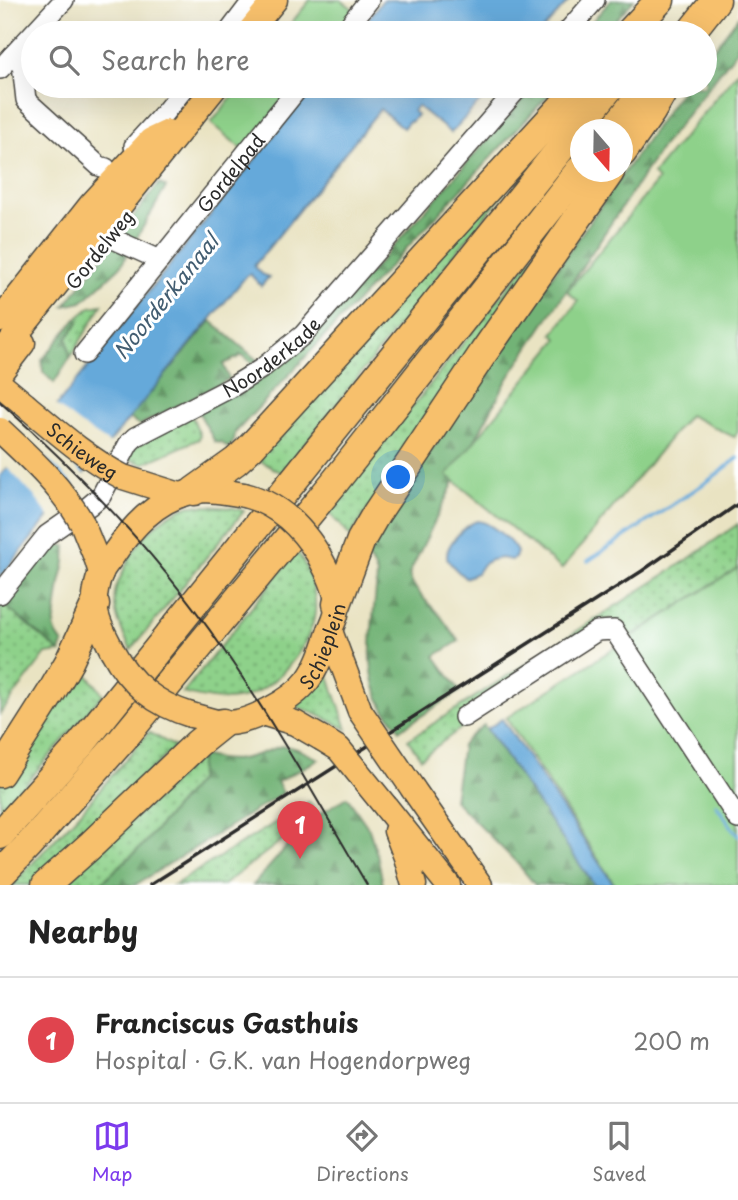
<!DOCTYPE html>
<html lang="en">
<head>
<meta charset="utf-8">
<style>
	:root { --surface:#fff; --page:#f2f2f2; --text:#222; --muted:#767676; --line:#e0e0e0; --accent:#7c3aed }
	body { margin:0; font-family:"Playpen Sans",sans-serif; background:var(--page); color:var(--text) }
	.compass { position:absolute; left:570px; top:119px; width:63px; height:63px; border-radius:50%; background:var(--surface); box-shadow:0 7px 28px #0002; rotate:160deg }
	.you { position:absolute; left:399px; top:478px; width:24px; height:24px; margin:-18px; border:5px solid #fff; border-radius:50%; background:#1a73e8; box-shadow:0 0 0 10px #1a73e833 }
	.badge { display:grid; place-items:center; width:46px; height:46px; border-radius:50%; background:var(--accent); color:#fff; font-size:23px; font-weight:700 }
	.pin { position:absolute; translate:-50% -58px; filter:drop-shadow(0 2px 4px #0008) }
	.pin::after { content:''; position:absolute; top:37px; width:24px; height:21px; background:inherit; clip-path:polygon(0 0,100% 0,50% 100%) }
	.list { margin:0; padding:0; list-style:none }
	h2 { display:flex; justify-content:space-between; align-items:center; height:91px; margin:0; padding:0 28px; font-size:30px }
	h2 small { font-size:23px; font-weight:400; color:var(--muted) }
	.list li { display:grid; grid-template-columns:46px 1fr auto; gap:21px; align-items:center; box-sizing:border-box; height:126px; padding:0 28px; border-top:2px solid var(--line) }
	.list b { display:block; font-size:26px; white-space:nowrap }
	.list p { margin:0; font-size:23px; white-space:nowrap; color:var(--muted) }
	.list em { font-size:23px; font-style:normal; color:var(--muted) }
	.icon { flex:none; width:38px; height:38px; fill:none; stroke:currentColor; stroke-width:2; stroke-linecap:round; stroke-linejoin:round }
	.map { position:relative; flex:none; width:738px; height:885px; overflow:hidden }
	.search { position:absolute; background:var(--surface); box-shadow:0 7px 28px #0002; left:21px; right:21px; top:21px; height:77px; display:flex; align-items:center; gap:18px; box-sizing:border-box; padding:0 24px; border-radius:38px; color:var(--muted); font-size:26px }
	.sheet { height:217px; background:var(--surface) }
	nav { display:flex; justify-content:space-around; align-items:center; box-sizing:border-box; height:98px; border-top:2px solid var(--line); background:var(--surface); font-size:19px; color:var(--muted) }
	nav a { display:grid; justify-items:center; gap:4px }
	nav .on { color:var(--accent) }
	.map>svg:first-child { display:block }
	.grass { fill:url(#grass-dots); stroke:#5c7e5a; stroke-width:2 }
	.forest { fill:url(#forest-firs); stroke:#4e6f50; stroke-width:2 }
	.garden { fill:#8ed18a; stroke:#5c7e5a; stroke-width:2 }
	.water { fill:#65a9da; stroke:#486a82; stroke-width:2 }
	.pier { fill:#e9e3c2 }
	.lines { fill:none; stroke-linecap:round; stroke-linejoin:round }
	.stream { stroke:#65a9da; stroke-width:3.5 }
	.minor-casing { stroke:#484742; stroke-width:22 }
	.major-casing { stroke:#484742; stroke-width:27 }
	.highway-casing { stroke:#484742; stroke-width:31 }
	.minor { stroke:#fff; stroke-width:19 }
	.major { stroke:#f7c06c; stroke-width:24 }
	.highway { stroke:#f7c06c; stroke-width:28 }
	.tram { stroke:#2b2b2b; stroke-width:2 }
	.rail { stroke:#2b2b2b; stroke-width:3.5 }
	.major-bridge-casing { stroke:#484742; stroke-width:27; stroke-linecap:butt }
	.major-bridge { stroke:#f7c06c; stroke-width:24 }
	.labels { text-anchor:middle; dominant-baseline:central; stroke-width:6; stroke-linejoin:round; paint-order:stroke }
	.street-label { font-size:19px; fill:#2b2b2b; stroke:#fff }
	.water-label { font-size:21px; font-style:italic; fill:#425d71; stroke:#fff }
</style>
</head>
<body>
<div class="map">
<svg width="738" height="885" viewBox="0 0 738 885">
	<defs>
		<pattern id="grass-dots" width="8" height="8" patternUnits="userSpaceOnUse" patternTransform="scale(1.75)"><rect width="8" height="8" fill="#8ed18a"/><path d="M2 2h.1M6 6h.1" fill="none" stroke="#74aa71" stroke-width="1.8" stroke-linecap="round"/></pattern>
		<pattern id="forest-firs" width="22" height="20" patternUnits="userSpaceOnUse" patternTransform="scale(1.75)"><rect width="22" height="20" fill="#72b376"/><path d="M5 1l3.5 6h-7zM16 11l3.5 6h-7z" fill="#5e9261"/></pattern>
	</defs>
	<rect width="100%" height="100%" fill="#fff"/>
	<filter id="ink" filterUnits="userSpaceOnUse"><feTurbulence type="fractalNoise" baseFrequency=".0143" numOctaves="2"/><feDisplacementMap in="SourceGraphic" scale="14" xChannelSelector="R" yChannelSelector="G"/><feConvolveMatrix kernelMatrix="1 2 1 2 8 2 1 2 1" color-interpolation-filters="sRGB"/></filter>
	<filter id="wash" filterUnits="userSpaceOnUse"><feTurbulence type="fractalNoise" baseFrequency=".00686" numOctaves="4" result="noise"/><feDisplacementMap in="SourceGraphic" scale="28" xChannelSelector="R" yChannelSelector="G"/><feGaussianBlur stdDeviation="1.57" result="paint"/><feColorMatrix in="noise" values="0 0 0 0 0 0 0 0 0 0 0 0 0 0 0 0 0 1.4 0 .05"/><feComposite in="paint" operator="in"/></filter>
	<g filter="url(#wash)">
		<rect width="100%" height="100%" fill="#e9e3c2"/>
		<g class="grass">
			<polygon points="562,119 282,473 250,455"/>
			<polygon points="578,200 350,536 328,512"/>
			<polygon points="102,305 70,358 67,338 79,322 76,319 91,307"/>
			<polygon points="191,414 200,435 199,439 143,464 120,456"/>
			<path d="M191 505 233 508 244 511 131 650C123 633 112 612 115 592 116 586 120 579 123 572 136 542 158 515 191 505Z"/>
			<polygon points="738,524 738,568 625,640 610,618 467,709 473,719 421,758 408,740 687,560"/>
			<path d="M297 551C308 569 317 591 315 612 311 648 272 694 236 699 218 702 199 697 183 693Z"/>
			<polygon points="1,602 60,652 46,654 0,714"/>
			<polygon points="74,658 103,694 23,787 0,812 0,783"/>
			<polygon points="324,662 347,729 312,712 294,706"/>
			<polygon points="149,732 175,747 30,885 12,885 79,814"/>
			<polygon points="201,755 198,781 143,845 99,885 63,885"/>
			<polygon points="309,802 317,815 302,825 223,885 174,885"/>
		</g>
		<g class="forest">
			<polygon points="611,0 634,0 604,33 582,33"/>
			<path d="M738 17V49L661 148 507 380 467 455 409 574C413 591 431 605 442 618 448 626 453 634 459 641L435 656 460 691 400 730C394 722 388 715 383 707 361 666 375 619 377 575L374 567 364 552 442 434 678 95 685 86H705V60Z"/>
			<path d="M535 86H557L235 433C235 440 234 443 228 448L222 443 215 442 197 409 333 315Z"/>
			<polygon points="159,183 166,187 120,267 82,302 65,306"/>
			<polygon points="76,319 79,321 67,338 70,358 54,383 43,372 42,360"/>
			<polygon points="211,321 257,360 252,364 243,355 223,364 229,379 140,425 129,418"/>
			<polygon points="48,543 66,546 65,562 60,583 54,627 57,635 63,644 60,652 1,602"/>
			<polygon points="484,725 594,885 535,885 518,864 454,800 462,746 469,737"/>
			<path d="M281 746C296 746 305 753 319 759L277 782 283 793 135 885H99L143 845 198 781 201 755C236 765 249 758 281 746Z"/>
			<polygon points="347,797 369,829 378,858 383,885 253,885 298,834 302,825"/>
		</g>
		<g class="garden">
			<polygon points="310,0 341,0 356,11 338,33 283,33"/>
			<polygon points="738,71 738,432 734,437 689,415 562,569 447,475 558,339 553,334 578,301 567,291 658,180 653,174"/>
			<polygon points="241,86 295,86 243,150 211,123"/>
			<polygon points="738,568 738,885 615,885 506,718"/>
		</g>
		<g class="water">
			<polygon points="383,0 570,0 540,33 357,33"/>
			<polygon points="314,86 494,86 451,133 417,106 413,111 417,115 411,122 409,121 403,128 380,109 254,266 262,274 269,277 261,286 250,274 247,275 50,515 0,578 0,476"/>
			<path d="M478 521C490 522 512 541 517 552L515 558 511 560 501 558 491 560 483 564 477 573 465 578C460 573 452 567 448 560 442 548 466 523 478 521Z"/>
			<polygon points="502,719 614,885 594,885 487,729"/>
		</g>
		<polygon class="pier" points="54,404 80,424 112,445 89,472 63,455 86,477 77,488 44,455 73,492 51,519 35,497 5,465"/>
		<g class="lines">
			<g class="stream">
				<polyline points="588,561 708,481 738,458"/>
				<polyline points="716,805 738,836"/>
			</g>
		</g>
	</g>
	<g filter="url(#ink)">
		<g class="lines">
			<g class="minor-casing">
				<g id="minor">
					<polyline points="228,33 253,0"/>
					<polyline points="343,33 369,0"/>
					<polyline points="566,33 595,0"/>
					<polyline points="12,56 22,64 26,100 99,166 106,168"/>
					<polyline points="0,69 64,0"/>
					<polyline points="134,146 165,112 186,86"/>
					<polyline points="109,237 160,260"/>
					<path id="s1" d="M84 354 300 86"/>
					<path id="s2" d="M0 594 47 535 89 506 101 496 129 443 135 437 230 388 261 369 303 335 520 86"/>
					<polyline points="464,717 597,631 614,630 738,819"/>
				</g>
			</g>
			<g class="major-casing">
				<g id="major">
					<polyline points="248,33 275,0"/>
					<polyline points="0,320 91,205 151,140 168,132"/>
					<polyline points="3,351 216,86"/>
					<polyline points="0,373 23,343"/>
					<polyline points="0,384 24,404"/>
					<polyline points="123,477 180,495"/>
					<polyline points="82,523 97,560 101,573"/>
					<polyline points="330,631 360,711"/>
					<path d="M112 650C105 636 96 621 95 605 94 596 97 581 101 573 103 567 109 561 113 555 132 527 155 501 190 492 207 488 227 492 244 495"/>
					<polyline points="262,713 295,723 321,738"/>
					<path id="s3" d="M191 715C201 717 212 722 223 723 248 725 293 700 308 680 319 665 324 648 330 630 333 622 338 614 337 604 336 586 326 569 318 554"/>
					<polyline points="413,789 480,885"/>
					<polyline points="386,807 448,885"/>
					<polyline points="396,831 406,857 414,885"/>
				</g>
			</g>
			<g class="highway-casing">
				<g id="highway">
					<polyline points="629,33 660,0"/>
					<polyline points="690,33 716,0"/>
					<polyline points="613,130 648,86"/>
					<polyline points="622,153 651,112 666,86"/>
					<polyline points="194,491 236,461 250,448 581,86"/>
					<polyline points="337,604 361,540 376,514 484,352 610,172"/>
					<polyline points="0,773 51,693 69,662 95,605"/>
					<polyline points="0,835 82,743 611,86"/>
					<polyline points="0,875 28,846 122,740 334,483 580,170"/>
					<polyline points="46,885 92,844 198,743 223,723"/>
				</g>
			</g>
			<use href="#minor" class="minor"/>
			<use href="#major" class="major"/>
			<use href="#highway" class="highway"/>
			<path class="tram" d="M0 402C83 476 160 557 223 649 276 725 320 806 367 885"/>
			<polyline class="rail" points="150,885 642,571 738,504"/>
			<g class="major-bridge-casing">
				<g id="major-bridge">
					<path id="s4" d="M24 404C55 430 86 458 123 477"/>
					<path d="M0 430C30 458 62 487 82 523"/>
					<path d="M244 495C277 503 300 525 318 554"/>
					<path d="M112 650C130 684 155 704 191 715"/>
					<polyline points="360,711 413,789"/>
					<polyline points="321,738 339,749 386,807"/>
				</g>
			</g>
			<use href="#major-bridge" class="major-bridge"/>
		</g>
	</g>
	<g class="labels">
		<g class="street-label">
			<text stroke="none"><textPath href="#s1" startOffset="233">Gordelpad</textPath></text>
			<text transform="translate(99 249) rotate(-51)">Gordelweg</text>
			<text stroke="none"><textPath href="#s2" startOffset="369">Noorderkade</textPath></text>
			<text stroke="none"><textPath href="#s4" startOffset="75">Schieweg</textPath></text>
			<text stroke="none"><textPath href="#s3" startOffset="168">Schieplein</textPath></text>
		</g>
		<g class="water-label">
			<text transform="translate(165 296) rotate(-51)">Noorderkanaal</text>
		</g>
	</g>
</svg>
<svg class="compass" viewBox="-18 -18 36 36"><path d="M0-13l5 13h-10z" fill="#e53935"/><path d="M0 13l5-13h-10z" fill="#767676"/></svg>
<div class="you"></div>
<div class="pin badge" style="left:300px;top:859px;background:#e0444e">1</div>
<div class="search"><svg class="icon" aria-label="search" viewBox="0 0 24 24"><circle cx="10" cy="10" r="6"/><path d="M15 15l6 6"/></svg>Search here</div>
</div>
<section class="sheet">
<h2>Nearby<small></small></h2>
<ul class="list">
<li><span class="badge" style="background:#e0444e">1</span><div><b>Franciscus Gasthuis</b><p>Hospital · G.K. van Hogendorpweg</p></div><em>200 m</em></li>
</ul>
</section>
<nav>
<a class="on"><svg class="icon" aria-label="map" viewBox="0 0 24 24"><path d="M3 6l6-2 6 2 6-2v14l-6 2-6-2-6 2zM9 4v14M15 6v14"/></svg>Map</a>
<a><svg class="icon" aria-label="directions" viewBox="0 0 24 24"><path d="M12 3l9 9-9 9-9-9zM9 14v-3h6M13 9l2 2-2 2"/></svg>Directions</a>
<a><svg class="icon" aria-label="saved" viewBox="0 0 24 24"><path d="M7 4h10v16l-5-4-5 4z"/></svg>Saved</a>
</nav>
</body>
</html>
